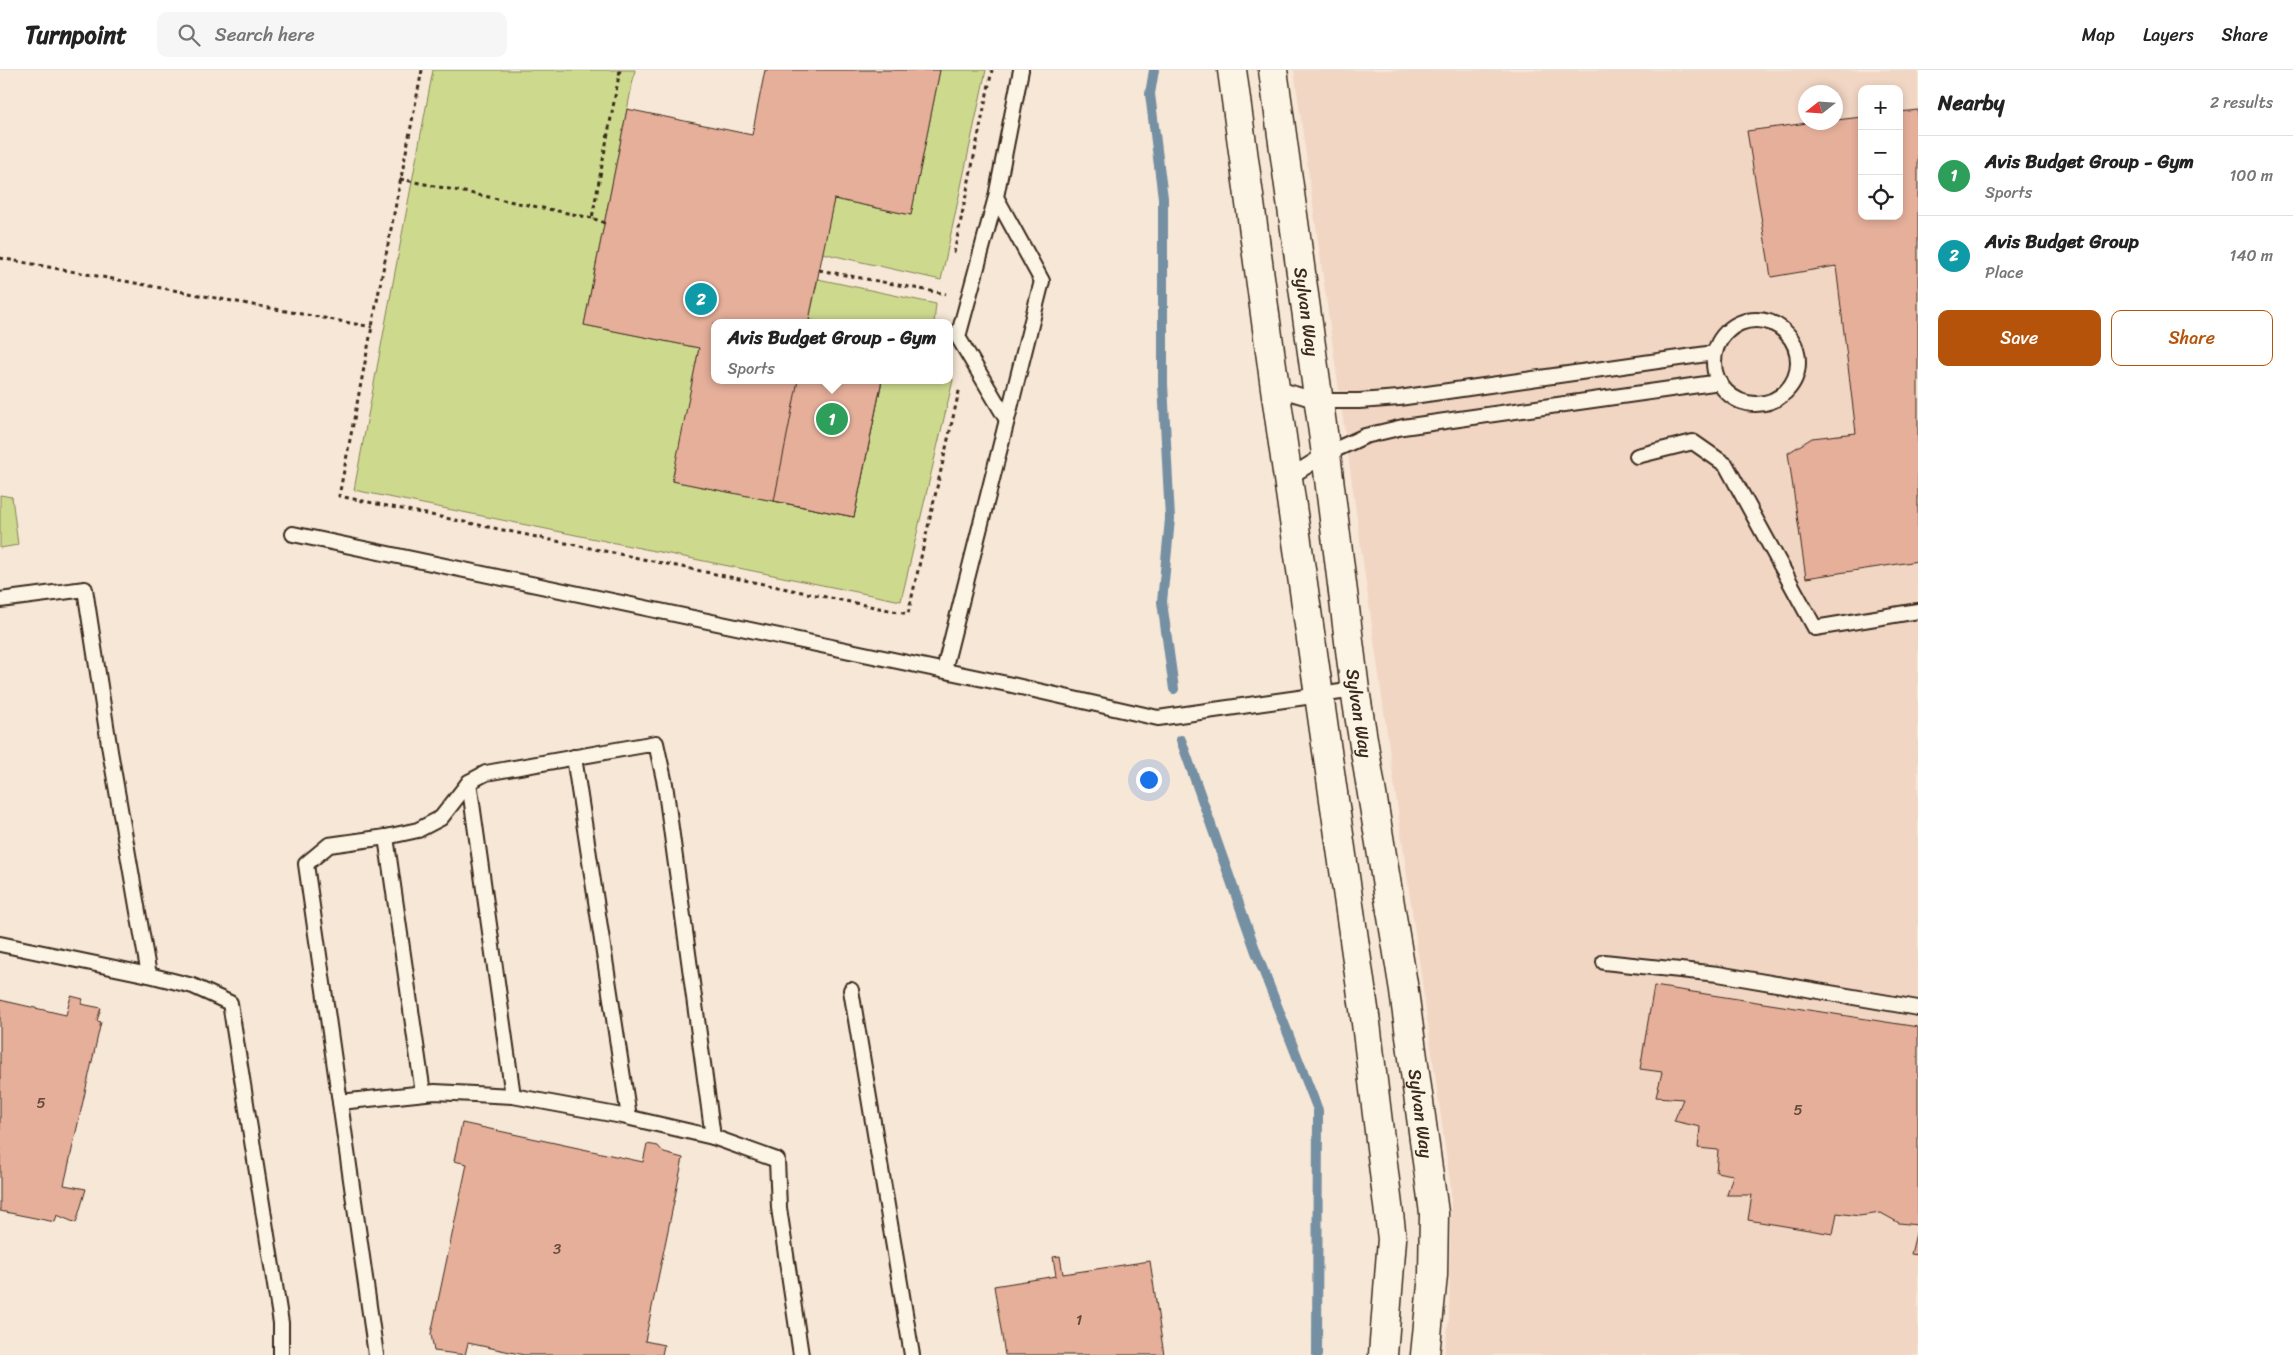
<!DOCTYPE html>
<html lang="en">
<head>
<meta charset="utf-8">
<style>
	:root { --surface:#fff; --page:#f6f6f6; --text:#222; --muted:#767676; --line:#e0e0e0; --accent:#b45309 }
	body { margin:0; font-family:Sriracha,sans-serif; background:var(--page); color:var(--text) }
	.controls { position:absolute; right:15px; top:15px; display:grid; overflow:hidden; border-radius:10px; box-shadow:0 2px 8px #0003 }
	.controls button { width:45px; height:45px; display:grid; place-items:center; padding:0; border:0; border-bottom:1px solid var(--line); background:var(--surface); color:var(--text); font:25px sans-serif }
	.compass { position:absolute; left:1798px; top:15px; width:45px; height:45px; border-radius:50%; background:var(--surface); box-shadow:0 2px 8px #0003; rotate:253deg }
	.you { position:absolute; left:1148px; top:709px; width:18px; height:18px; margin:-12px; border:4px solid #fff; border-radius:50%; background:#1a73e8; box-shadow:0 0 0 8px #1a73e833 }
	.badge { display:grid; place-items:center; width:32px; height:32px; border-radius:50%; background:var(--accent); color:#fff; font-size:16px; font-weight:700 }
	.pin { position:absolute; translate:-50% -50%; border:2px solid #fff; box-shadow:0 1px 5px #0006 }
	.popup { position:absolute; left:711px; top:249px; width:242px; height:65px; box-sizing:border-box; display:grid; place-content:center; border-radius:10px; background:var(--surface); filter:drop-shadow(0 1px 4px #0005); font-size:16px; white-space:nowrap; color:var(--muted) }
	.popup b { font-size:19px; color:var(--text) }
	.popup::after { content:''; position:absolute; left:50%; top:100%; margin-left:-10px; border:10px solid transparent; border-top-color:var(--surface) }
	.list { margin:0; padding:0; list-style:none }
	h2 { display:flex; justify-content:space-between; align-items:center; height:65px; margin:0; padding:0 20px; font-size:21px }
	h2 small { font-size:16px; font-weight:400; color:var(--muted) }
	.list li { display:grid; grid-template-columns:32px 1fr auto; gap:15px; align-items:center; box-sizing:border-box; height:80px; padding:0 20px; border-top:1px solid var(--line) }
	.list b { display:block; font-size:19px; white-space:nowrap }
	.list p { margin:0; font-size:16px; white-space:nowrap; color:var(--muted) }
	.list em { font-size:16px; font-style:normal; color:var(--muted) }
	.actions { display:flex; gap:10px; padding:15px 20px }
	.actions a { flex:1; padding:11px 0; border:1px solid var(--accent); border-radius:10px; text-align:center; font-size:18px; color:var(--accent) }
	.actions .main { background:var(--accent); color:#fff }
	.icon { flex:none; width:28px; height:28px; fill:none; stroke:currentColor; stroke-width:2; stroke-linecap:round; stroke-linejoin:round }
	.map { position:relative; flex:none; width:1918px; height:1285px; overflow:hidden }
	header { display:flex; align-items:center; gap:30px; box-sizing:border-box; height:70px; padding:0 25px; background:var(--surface); border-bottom:1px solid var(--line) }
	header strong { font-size:24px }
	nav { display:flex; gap:28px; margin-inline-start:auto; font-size:18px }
	.search { width:350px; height:45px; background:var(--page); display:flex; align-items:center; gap:12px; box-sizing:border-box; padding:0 18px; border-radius:10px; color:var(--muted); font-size:19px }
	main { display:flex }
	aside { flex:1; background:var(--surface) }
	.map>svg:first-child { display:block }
	.built { fill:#f2d6c4; fill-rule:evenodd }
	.green { fill:#cdda8e; stroke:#848256 }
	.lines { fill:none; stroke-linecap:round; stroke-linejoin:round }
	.stream { stroke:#758fa3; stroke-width:10 }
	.building { fill:#e5af9a; stroke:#3b2a1e }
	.service-casing { stroke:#3b2a1e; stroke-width:18 }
	.tertiary-casing { stroke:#3b2a1e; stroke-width:31 }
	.path { stroke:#3b2a1e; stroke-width:3; stroke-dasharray:4 4; stroke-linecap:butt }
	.service { stroke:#fcf5e5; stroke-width:14 }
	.tertiary { stroke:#fcf5e5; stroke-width:28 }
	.labels { text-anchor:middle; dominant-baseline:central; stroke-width:4; stroke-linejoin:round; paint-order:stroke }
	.number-label { font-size:15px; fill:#664b3d }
	.street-label { font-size:18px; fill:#3b2a1e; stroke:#fcf5e5 }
</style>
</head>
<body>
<header>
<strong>Turnpoint</strong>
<div class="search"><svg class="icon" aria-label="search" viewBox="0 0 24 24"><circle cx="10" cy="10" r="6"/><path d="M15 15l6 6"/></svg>Search here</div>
<nav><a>Map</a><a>Layers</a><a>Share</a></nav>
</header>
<main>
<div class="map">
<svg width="1918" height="1285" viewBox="0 0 1918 1285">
	<rect width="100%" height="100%" fill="#f7e7d6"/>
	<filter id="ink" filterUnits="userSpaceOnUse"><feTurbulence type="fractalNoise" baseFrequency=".02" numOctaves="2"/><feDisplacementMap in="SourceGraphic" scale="10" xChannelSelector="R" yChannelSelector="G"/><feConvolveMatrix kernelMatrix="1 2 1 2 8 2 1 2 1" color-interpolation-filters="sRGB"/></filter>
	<g filter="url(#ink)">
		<path class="built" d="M1294 0H1918V1285H1444L1449 1249 1451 1119ZM1862 19H1899V146H1862ZM1806 22H1836V52H1806Z"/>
		<g class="green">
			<polygon points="433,0 635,0 584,255 699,278 673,411 854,447 882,310 950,310 950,302 953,310 901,531 354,420"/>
			<polygon points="940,0 986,0 941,210 822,183 834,129 911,145"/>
			<polygon points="818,209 936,234 934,253 822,253 809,250"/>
			<polygon points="0,425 12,427 18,475 0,478"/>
		</g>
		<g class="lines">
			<g class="stream">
				<polyline points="1154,0 1150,24 1163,128 1163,314 1170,449 1162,532 1174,619"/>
				<polyline points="1181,670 1256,882 1318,1040 1317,1285"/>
			</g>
		</g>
		<g class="building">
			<polygon points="765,0 940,0 911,145 834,129 809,250 822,253 714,253 714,310 882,310 854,447 672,411 699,278 584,255 627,39 752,65"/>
			<polygon points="1918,40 1918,491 1806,508 1788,383 1812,368 1856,363 1836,196 1771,207 1747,61 1815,52 1836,52 1836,50 1862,47 1862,146 1899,146 1899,42"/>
			<polygon points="798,310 882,310 854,447 774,431"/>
			<polygon points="1654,916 1918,957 1918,1185 1911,1184 1918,1155 1899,1153 1881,1143 1859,1146 1837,1143 1833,1164 1748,1150 1752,1125 1727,1125 1733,1105 1716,1102 1718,1080 1698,1078 1700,1057 1674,1051 1683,1029 1656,1027 1662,1002 1640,999"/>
			<polygon points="71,926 83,929 81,934 101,938 97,951 101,952 64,1115 86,1119 76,1153 57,1145 55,1152 0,1141 0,930 66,945"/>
			<polygon points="462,1053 643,1092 647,1074 658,1076 664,1083 683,1088 645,1271 664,1275 662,1285 524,1285 468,1273 465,1285 434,1281 431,1264 467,1094 454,1091"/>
			<polygon points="1060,1186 1063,1204 1150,1191 1164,1285 1005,1285 994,1216 1056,1206 1053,1187"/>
		</g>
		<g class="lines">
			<g class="service-casing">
				<g id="service">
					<polyline points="996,127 958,267 1007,350"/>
					<circle cx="1756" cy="292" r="42"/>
					<polyline points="1275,318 1318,331 1359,331 1399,328 1714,283"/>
					<polyline points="1637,386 1693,372 1726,395 1815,558 1918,541"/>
					<polyline points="1288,408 1326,384 1365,366 1403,357 1720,312"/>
					<polyline points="293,464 1012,615 1158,648 1355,620"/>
					<polyline points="0,530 85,519 110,681 149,905 193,916 230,933 281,1253 281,1285"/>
					<polyline points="944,600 1042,211 996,127 1021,0"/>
					<polyline points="574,687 629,1047"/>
					<polyline points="469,712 513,1026"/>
					<polyline points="386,767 423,1023"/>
					<polyline points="0,874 149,905"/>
					<polyline points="1604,892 1718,904 1918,938"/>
					<polyline points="851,920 912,1285"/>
					<polyline points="340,1032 435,1022 513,1026 622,1046 713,1067"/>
					<polyline points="376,1285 306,794 329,775 386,767 418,760 441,748 469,712 486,703 656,673 665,714 713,1067 777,1090 779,1138 801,1285"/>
				</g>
			</g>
			<g class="tertiary-casing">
				<g id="tertiary">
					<polyline points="1232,0 1275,318 1366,953 1392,1169 1383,1285"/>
					<path id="s1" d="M1273 0 1326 384 1355 620 1403 914 1434 1143 1433 1205 1425 1285"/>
				</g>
			</g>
			<g class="path">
				<polyline points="422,0 339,426 908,544 960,317"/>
				<polyline points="400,109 592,148"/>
				<polyline points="605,153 592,148 620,0"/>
				<polyline points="954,183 992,0"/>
				<polyline points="0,188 372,257"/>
				<polyline points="819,200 946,224"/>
			</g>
			<use href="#service" class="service"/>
			<use href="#tertiary" class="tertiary"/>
		</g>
	</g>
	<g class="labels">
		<g class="number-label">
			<text x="41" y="1033">5</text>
			<text x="1798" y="1040">5</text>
			<text x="557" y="1179">3</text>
			<text x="1079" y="1250">1</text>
		</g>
		<g class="street-label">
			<text stroke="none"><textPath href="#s1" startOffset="244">Sylvan Way</textPath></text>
			<text stroke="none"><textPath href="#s1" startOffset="649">Sylvan Way</textPath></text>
			<text stroke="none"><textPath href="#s1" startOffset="1054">Sylvan Way</textPath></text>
		</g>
	</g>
</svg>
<div class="controls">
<button>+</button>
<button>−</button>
<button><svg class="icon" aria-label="locate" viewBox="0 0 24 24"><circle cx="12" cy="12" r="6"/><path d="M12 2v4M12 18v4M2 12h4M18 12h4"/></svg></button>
</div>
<svg class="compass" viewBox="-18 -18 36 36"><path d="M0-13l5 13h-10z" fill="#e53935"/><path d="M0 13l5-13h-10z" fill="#767676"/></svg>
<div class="you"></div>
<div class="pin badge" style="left:832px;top:349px;background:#2e9e5b">1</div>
<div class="popup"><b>Avis Budget Group - Gym</b>Sports</div>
<div class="pin badge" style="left:701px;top:229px;background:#0f9aa8">2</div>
</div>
<aside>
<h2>Nearby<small>2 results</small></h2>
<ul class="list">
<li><span class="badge" style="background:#2e9e5b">1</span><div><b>Avis Budget Group - Gym</b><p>Sports</p></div><em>100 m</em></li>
<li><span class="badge" style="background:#0f9aa8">2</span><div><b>Avis Budget Group</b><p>Place</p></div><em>140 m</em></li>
</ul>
<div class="actions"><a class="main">Save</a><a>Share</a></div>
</aside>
</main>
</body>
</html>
